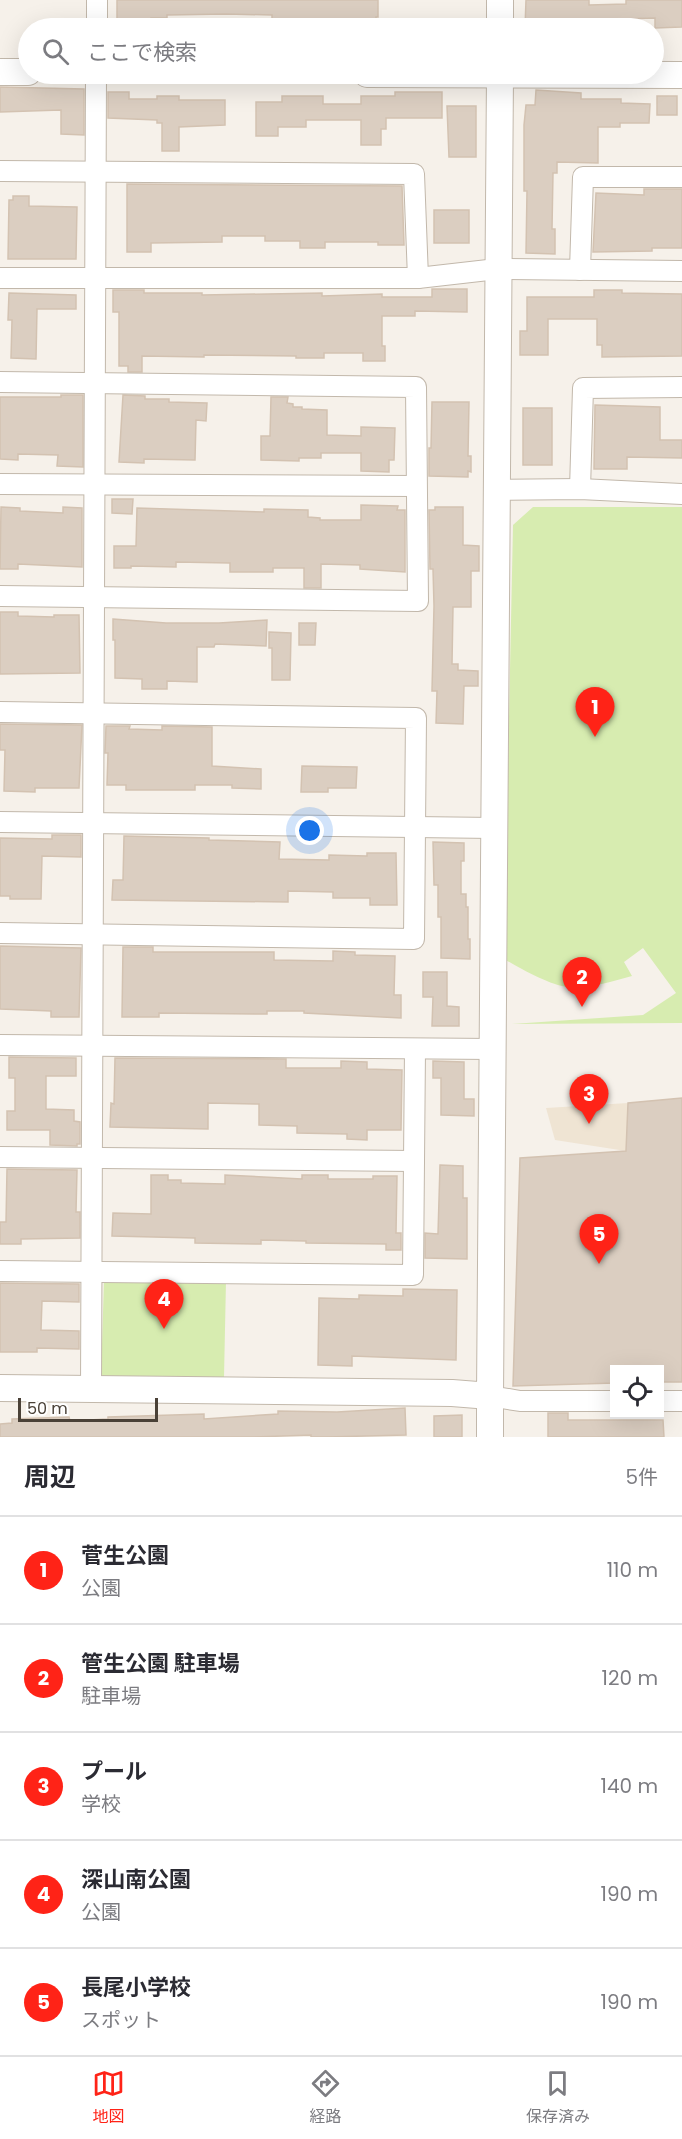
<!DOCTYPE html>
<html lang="ja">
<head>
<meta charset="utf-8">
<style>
	:root { --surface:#fff; --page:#f2f2f3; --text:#2b2b33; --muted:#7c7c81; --line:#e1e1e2; --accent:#ff2317 }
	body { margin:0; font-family:Poppins,"Noto Sans JP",sans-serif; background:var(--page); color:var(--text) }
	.controls { position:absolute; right:18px; bottom:18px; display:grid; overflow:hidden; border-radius:0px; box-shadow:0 6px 24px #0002 }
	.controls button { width:54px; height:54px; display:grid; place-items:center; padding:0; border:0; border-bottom:2px solid var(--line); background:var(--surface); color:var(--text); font:30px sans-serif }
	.scale { position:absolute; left:18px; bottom:15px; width:140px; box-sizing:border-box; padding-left:6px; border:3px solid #4a4137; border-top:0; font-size:16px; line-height:21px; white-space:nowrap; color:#4a4137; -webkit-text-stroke:4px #fff; paint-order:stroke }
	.you { position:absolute; left:310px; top:831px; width:21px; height:21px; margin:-15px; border:4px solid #fff; border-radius:50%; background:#1a73e8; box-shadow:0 0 0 9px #1a73e833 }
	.badge { display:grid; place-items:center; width:39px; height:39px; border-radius:50%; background:var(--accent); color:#fff; font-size:20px; font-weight:700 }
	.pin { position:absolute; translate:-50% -50px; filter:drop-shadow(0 2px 3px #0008) }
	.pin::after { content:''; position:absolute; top:32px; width:21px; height:18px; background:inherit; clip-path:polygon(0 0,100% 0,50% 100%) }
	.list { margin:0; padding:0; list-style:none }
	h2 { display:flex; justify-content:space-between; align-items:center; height:78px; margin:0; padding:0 24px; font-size:26px }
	h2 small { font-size:20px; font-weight:400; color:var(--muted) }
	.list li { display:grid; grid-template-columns:39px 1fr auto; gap:18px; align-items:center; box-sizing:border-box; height:108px; padding:0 24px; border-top:2px solid var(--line) }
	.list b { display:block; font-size:22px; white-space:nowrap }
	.list p { margin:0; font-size:20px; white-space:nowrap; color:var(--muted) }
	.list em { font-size:20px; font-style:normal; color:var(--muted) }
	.icon { flex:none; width:33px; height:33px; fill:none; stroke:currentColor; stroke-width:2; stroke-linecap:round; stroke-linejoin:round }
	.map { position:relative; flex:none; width:682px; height:1437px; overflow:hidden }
	.search { position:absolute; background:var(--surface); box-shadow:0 6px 24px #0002; left:18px; right:18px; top:18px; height:66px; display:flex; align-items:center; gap:15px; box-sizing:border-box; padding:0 21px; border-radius:33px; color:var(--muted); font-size:22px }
	.sheet { height:618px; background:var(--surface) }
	nav { display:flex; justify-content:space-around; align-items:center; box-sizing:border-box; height:84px; border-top:2px solid var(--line); background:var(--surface); font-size:16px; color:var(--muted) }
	nav a { display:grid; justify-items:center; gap:3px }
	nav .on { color:var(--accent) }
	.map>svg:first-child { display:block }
	.education { fill:#efe4d3 }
	.green { fill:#d7ecb0 }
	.building { fill:#dbcec1; stroke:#d3c2b1; stroke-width:1.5 }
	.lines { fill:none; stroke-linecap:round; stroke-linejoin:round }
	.minor-casing { stroke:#c2b8ab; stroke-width:22 }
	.tertiary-casing { stroke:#c2b8ab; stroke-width:28 }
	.minor { stroke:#fff; stroke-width:20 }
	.tertiary { stroke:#fff; stroke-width:26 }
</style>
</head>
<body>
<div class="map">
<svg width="682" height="1437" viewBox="0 0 682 1437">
	<rect width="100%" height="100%" fill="#f6f1ea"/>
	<polygon class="education" points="628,1103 626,1151 555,1140 546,1108"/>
	<g class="green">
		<path d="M533 507H682V1023L512 1024 643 1015 676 993 643 948 624 962 632 976C611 982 590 988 568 987 551 986 519 968 504 959L513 525Z"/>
		<polygon points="104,1280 226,1281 224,1377 101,1377"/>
	</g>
	<g class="building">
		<polygon points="117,0 378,0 378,17 376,17 376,28 358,28 358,19 310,19 310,25 295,25 295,19 272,19 272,15 226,14 167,15 167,18 151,18 151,28 117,28"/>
		<polygon points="526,0 589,0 589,5 626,4 626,0 682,0 682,27 655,28 655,18 620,19 621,28 525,28"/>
		<polygon points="0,87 84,89 84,135 61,134 61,110 0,112"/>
		<polygon points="536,90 581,93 581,99 621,99 621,103 650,104 649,123 620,123 620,127 598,127 598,163 557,162 557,173 553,173 552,229 555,229 555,254 526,253 527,191 524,191 524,125 526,105 535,105"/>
		<polygon points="108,92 129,92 129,99 157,99 157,96 179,96 179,100 225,100 225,125 179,127 179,151 162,151 162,123 157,123 157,120 108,118"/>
		<polygon points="395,92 442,92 442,118 386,118 386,129 381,129 381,145 361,145 361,120 306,120 306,127 278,127 278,136 256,136 256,102 282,102 282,96 323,96 323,104 361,104 361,96 395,96"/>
		<rect x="657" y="96" width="20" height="19"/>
		<polygon points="447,106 476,106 476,157 449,157"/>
		<polygon points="127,184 402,186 404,245 378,245 378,242 325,242 325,248 300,248 300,241 265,241 265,236 222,236 222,242 151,243 151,252 127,252"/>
		<polygon points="644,189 682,189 682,248 652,248 652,251 593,252 596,193 644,195"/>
		<polygon points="13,196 29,196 29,206 77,207 76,259 8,259 9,200 13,200"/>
		<rect x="434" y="210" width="35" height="33"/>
		<polygon points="432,289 467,289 467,312 415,311 415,316 382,316 382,346 385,346 385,361 363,361 363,353 324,353 324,358 296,358 296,356 204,355 204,357 142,356 142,372 128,372 128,366 119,366 119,312 113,312 113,290 144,290 144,293 202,293 202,295 322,293 322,296 382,294 382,297 432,297"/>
		<polygon points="594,290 622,290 622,293 682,294 682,356 602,357 602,345 597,345 597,319 548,319 548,355 520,355 520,331 527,331 527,297 594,297"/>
		<polygon points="9,293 76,295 76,309 37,309 36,359 11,358 12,320 8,320"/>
		<polygon points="61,395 83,395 83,467 57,466 58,455 18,454 18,460 0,459 0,397 61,397"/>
		<polygon points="123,395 145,396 145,399 169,399 169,402 207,403 206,421 196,420 195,460 144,459 144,463 119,462"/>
		<polygon points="271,397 288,397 287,403 293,404 293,407 302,407 302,409 327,410 327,435 361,436 361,427 395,428 394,460 389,460 389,472 361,471 361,453 321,453 321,458 299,458 299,461 261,460 261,436 270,436"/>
		<polygon points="432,402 469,402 468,456 471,456 471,472 468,471 468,477 429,476 429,448 431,448"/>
		<polygon points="595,405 660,407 660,440 682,440 682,458 627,457 627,469 594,469"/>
		<rect x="523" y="408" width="29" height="57"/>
		<polygon points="112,499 133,499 132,514 112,513"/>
		<polygon points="361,505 398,506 397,510 405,510 405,572 360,569 360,565 321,564 321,588 304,588 304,568 273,568 273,572 230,572 230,563 176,562 176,567 131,566 131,568 114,568 114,546 136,546 137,508 264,512 264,509 308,510 308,517 320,518 320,520 361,520"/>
		<polygon points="1,507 20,508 20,511 63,513 63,507 82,508 82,567 18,564 18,569 0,569"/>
		<polygon points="435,507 463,507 463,545 479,546 479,571 471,571 471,607 453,607 452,664 458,664 458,670 478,671 478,686 464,686 463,724 436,723 437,691 432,691 434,606 433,569 430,569 429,510 435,510"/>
		<polygon points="0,612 18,612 18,616 54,617 54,615 79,615 80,673 0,674"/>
		<polygon points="113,619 166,623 219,623 267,620 266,646 215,644 214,647 197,647 197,682 167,681 167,689 142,689 142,679 115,678 115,640 113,640"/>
		<polygon points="299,623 316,623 315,645 299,645"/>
		<polygon points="269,632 291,633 290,680 272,680 272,648 269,648"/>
		<polygon points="0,724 82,725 79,788 35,788 35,792 4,791 5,750 0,750"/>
		<polygon points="106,726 130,726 129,729 162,730 162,726 212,727 212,766 261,769 261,789 232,788 232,785 195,785 195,790 126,790 126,785 107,785 108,753 105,753"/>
		<polygon points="302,766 357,767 356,788 328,788 328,792 301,792"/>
		<polygon points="52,835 81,835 81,857 42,856 41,899 10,899 10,896 0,896 0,838 52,839"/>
		<polygon points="124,836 209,838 209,840 280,842 279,859 329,860 329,855 367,856 367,853 396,853 397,905 370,905 370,898 333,898 333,892 288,891 288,902 112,900 113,880 123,880"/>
		<polygon points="433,842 464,843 464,861 461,861 461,894 466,894 466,907 468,907 468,939 470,939 470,959 441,958 441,917 438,917 438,885 434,885"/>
		<polygon points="0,946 81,948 79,1017 51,1017 51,1011 0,1009"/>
		<polygon points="123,947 153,947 153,952 274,952 274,960 333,961 333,951 355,952 355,955 395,956 394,995 401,995 401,1018 304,1013 304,1011 267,1011 267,1014 159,1013 159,1017 122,1017"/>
		<polygon points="423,972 447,972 447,1006 459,1007 459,1026 432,1026 433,997 423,997"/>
		<polygon points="9,1057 76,1058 76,1076 46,1076 46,1109 74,1110 74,1121 80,1122 80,1144 77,1144 77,1146 50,1145 50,1130 7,1130 7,1111 15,1111 15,1078 9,1078"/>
		<polygon points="115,1058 286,1059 286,1068 341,1068 341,1061 367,1062 367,1069 402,1070 401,1130 367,1130 367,1140 347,1139 347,1134 297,1133 297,1126 259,1125 259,1104 208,1103 208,1129 110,1127 111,1103 114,1104"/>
		<polygon points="433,1061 464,1062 464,1099 474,1099 474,1116 441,1115 441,1078 433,1078"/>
		<polygon points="682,1098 682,1382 660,1382 660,1370 615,1370 615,1383 513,1386 520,1158 626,1151 628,1103"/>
		<polygon points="440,1165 463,1166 463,1198 467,1198 467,1259 425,1258 425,1233 438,1234"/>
		<polygon points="7,1169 77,1170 76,1212 80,1212 80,1238 21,1239 21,1244 0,1244 0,1222 6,1222"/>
		<polygon points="151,1175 168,1175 168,1180 181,1180 181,1183 225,1184 225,1175 302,1179 302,1175 328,1175 328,1179 373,1179 373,1176 397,1176 396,1233 401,1233 401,1250 386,1250 386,1244 306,1243 306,1241 261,1240 261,1244 195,1243 195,1238 112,1236 113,1213 151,1214"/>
		<polygon points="0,1283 79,1284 79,1302 42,1301 41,1330 79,1331 79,1349 37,1348 37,1352 0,1352"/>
		<polygon points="403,1289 457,1290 456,1360 352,1356 352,1366 318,1365 319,1298 359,1299 359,1295 403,1296"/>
		<polygon points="405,1408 406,1435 326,1437 311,1437 311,1435 254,1437 0,1437 0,1424 12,1423 12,1419 69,1417 70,1421 108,1419 108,1417 204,1414 204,1419 278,1414 278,1411 337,1412"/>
		<polygon points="548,1413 568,1413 568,1420 663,1420 664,1437 548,1437"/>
		<polygon points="462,1415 462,1437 434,1437 434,1416"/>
	</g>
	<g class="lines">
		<g class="minor-casing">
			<g id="minor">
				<polyline points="97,28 97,0"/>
				<polyline points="0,171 414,174 418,278"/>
				<polyline points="580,270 583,177 682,177"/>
				<polyline points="0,278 418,278 497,269 682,271"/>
				<polyline points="0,382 416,387 418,601 0,596"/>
				<polyline points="0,484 416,486"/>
				<polyline points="580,489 583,388 682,387"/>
				<polyline points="496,490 580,489 682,494"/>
				<polyline points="0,712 416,718 414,939 0,933"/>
				<polyline points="0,822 494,828"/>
				<polyline points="0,1045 492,1049"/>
				<polyline points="0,1157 414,1161"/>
				<polyline points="0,1271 413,1275 415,1049"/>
				<polyline points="91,1390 96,74"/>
				<polyline points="490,1396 520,1401 614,1401"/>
				<polyline points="660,1401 682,1401"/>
			</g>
		</g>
		<g class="tertiary-casing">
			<g id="tertiary">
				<polyline points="500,28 500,0"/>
				<polyline points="0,72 28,72"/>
				<polyline points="367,74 682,75"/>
				<polyline points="0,1388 452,1393 490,1396 500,74"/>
				<polyline points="490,1437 490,1396"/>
			</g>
		</g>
		<use href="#minor" class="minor"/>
		<use href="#tertiary" class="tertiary"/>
	</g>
</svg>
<div class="controls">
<button><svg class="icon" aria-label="locate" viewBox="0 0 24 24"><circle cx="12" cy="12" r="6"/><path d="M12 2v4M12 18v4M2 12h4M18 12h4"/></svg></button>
</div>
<div class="scale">50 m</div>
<div class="you"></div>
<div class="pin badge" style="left:595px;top:737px">1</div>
<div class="pin badge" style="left:582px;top:1007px">2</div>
<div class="pin badge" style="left:589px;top:1124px">3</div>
<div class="pin badge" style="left:164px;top:1329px">4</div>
<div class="pin badge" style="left:599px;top:1264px">5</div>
<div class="search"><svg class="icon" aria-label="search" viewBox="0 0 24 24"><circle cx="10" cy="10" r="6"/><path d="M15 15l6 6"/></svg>ここで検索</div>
</div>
<section class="sheet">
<h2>周辺<small>5件</small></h2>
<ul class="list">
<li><span class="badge">1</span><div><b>菅生公園</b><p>公園</p></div><em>110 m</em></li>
<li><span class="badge">2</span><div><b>管生公園 駐車場</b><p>駐車場</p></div><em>120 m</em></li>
<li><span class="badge">3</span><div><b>プール</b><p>学校</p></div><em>140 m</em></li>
<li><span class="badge">4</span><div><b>深山南公園</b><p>公園</p></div><em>190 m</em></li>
<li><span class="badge">5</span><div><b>長尾小学校</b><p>スポット</p></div><em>190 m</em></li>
</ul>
</section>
<nav>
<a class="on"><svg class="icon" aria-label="map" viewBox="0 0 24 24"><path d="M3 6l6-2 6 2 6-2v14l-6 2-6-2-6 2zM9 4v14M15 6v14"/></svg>地図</a>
<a><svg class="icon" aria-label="directions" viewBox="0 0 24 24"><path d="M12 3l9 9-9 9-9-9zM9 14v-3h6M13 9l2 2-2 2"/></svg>経路</a>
<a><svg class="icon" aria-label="saved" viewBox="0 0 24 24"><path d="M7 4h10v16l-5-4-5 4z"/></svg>保存済み</a>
</nav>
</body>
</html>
